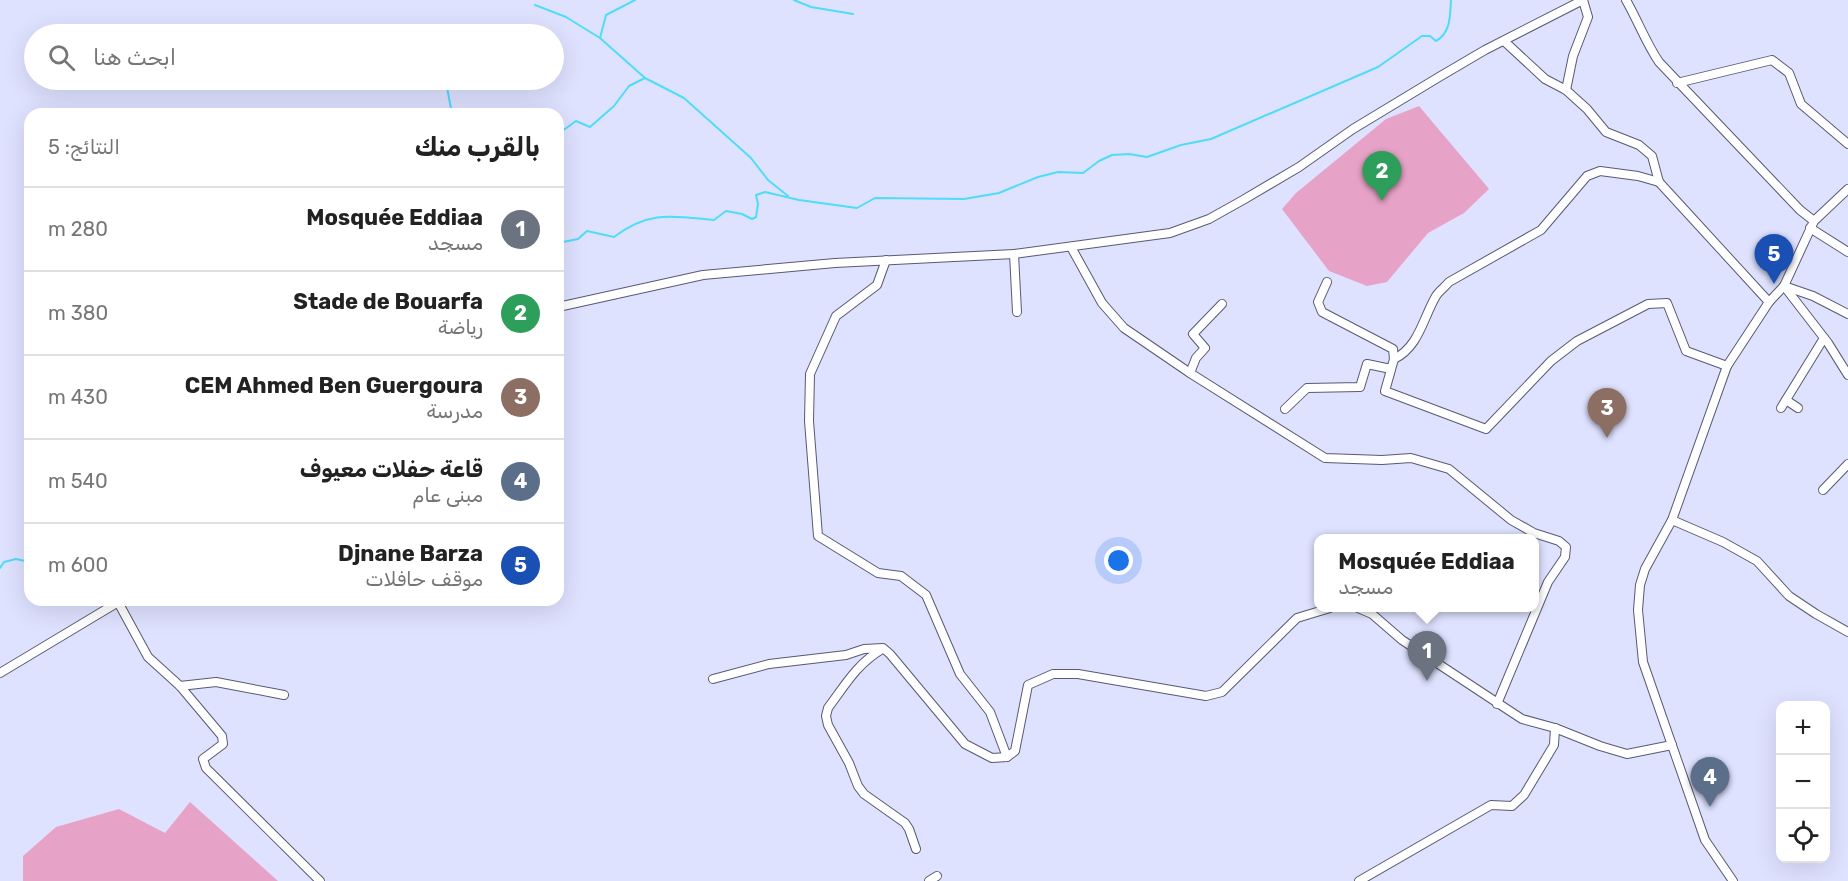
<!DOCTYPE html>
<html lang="ar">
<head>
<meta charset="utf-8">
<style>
	:root { --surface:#fff; --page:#f2f2f2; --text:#222; --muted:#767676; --line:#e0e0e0; --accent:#111827 }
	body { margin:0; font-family:Rubik,"Noto Sans Arabic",sans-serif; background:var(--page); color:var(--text); direction:rtl }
	.controls { position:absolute; right:18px; bottom:18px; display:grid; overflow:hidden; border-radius:12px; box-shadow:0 6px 24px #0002 }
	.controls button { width:54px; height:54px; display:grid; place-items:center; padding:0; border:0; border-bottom:2px solid var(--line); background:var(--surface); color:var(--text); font:30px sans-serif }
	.you { position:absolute; left:1119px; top:561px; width:21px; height:21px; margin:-15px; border:4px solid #fff; border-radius:50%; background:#1a73e8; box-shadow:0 0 0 9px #1a73e833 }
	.badge { display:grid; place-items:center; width:39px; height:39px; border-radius:50%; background:var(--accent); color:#fff; font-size:20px; font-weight:700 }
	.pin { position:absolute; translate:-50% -50px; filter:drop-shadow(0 2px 3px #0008) }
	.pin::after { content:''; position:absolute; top:32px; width:21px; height:18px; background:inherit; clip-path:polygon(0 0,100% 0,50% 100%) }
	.popup { position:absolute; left:1314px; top:534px; width:225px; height:78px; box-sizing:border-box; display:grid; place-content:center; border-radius:12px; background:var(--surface); filter:drop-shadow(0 2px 4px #0005); font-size:20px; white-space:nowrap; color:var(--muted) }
	.popup b { font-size:22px; color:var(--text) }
	.popup::after { content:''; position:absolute; left:50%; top:100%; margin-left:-12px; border:12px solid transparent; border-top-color:var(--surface) }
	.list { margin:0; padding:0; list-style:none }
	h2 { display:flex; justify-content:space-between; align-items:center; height:78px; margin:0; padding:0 24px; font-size:26px }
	h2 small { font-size:20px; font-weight:400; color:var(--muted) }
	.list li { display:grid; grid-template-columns:39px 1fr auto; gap:18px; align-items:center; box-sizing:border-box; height:84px; padding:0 24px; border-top:2px solid var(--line) }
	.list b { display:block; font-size:22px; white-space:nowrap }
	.list p { margin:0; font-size:20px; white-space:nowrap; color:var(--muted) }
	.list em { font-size:20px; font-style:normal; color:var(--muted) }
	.icon { flex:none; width:33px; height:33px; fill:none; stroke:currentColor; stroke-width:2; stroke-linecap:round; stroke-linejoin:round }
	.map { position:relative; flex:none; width:1848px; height:881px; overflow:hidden; direction:ltr }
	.search { position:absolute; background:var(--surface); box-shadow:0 6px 24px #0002; left:24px; top:24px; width:540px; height:66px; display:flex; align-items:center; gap:15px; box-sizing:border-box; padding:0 21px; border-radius:33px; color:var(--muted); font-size:22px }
	.panel { position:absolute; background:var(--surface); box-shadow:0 6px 24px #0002; left:24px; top:108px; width:540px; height:498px; border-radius:18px; direction:rtl }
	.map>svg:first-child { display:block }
	.green { fill:#e7a3c7 }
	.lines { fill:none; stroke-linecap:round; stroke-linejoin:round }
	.stream { stroke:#4fdcf9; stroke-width:2 }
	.minor-casing { stroke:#575a72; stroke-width:10 }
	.minor { stroke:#fff; stroke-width:8 }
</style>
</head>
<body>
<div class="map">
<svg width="1848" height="881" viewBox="0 0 1848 881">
	<rect width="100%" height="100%" fill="#dfe2ff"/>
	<g class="green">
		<polygon points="1419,106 1489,189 1464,213 1428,233 1387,282 1367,286 1329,271 1282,209 1296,193 1386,119"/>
		<polygon points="190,802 278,881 23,881 23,856 56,827 119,809 165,833"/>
	</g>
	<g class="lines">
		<g class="stream">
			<polyline points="794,0 811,7 853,14"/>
			<polyline points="535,5 566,17 600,38 645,78 684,98 751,158 768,180 788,196"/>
			<polyline points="600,38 606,15 635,0"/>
			<polyline points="446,82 452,114"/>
			<polyline points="558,134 576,121 590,127 614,106 629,86 645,78"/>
			<path d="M558 243 578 239 587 231 614 237C649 210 673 216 714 220L726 211 742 214 752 219 756 217 758 204 756 195 765 192 799 200 857 208 875 198 964 199 999 193 1038 177 1058 172 1083 173 1099 161 1112 155 1129 154 1147 157 1181 145 1211 139 1378 67 1422 36H1430L1436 41C1451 33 1450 15 1451 0"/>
			<polyline points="0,568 4,562 16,559 30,562"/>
		</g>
		<g class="minor-casing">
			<g id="minor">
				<path d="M1626 0C1638 21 1646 43 1659 62L1800 210 1814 221"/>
				<polyline points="1504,41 1545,79 1566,90 1587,109 1606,132 1639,145 1652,156 1659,182 1769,302"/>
				<polyline points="1677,83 1772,60 1789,73 1801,104 1848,144"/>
				<polyline points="1566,90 1573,56 1588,17 1583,0"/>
				<polyline points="1810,228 1848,252"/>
				<polyline points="1071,247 1102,303 1124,328 1190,373 1325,458 1382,460 1411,458 1449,469 1511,520 1534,533 1559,541 1566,547 1565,557 1548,582 1497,704"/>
				<polyline points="1014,254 1017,312"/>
				<polyline points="886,260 877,285 836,316 810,374 809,421 818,536 878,573 901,576 926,595 960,674 990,712 1007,757"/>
				<polyline points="1327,282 1318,302 1322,312 1393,349 1394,359 1385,391 1486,429 1551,361 1577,341 1648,304 1667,303 1686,351 1727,366"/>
				<polyline points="1784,286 1828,343 1848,375"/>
				<polyline points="1784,286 1813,296 1848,314"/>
				<polyline points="558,307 703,275 835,263 1014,254 1170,233 1209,219 1243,200 1299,167 1353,129 1439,77 1485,50 1583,0"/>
				<path d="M1394 359C1419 347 1423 318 1436 296 1439 291 1445 287 1449 282L1541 230 1587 176 1600 171 1638 176 1659 182"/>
				<polyline points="1190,373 1196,358 1205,348 1193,334 1222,304"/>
				<polyline points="1786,400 1798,408"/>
				<polyline points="1781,408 1824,338"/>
				<polyline points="1285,409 1307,388 1360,387 1367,364 1391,369"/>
				<polyline points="1823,490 1848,464"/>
				<polyline points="1672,520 1723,542 1757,561 1789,596 1816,614 1848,632"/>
				<polyline points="118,602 148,657 180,686 222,736 223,744 203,759 206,768 320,881"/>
				<polyline points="1358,608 1372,614 1402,640 1522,719 1555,728 1600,746 1627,754 1672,745"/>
				<path d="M882 649C856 665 846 684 828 708L826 716 828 725 849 763 858 786 864 794 905 823 909 829 916 849"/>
				<polyline points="0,673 120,601"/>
				<polyline points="713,679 769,664 846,655 864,649 883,648 890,654 965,744 992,758 1007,757 1015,751 1028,685 1053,674 1078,674 1206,696 1222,692 1297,618 1330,608"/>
				<polyline points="180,686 216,682 284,695"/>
				<polyline points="929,881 937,876"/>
				<polyline points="1359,881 1491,805 1512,806 1524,795 1554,745 1555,728"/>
				<polyline points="1733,881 1705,840 1643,662 1638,610 1640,585 1645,569 1672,520 1727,366 1769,302 1784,286 1814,221 1848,189"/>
			</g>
		</g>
		<use href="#minor" class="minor"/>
	</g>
</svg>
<div class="controls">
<button>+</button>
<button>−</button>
<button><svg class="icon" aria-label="locate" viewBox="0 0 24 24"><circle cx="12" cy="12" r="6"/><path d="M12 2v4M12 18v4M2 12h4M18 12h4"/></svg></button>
</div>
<div class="you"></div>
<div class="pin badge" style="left:1427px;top:681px;background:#6b7280">1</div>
<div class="popup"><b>Mosquée Eddiaa</b>مسجد</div>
<div class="pin badge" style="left:1382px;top:201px;background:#2e9e5b">2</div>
<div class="pin badge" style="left:1607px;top:438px;background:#8d6e63">3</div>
<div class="pin badge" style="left:1710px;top:807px;background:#5c6f8a">4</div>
<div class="pin badge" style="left:1774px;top:284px;background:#1a4fb4">5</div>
<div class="search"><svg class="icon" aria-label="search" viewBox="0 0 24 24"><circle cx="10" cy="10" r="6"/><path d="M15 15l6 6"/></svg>ابحث هنا</div>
<section class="panel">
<h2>بالقرب منك<small>النتائج: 5</small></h2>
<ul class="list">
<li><span class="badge" style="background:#6b7280">1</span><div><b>Mosquée Eddiaa</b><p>مسجد</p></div><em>280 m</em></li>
<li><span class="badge" style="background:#2e9e5b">2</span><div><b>Stade de Bouarfa</b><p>رياضة</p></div><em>380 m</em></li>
<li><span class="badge" style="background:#8d6e63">3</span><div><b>CEM Ahmed Ben Guergoura</b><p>مدرسة</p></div><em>430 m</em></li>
<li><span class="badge" style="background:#5c6f8a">4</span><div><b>قاعة حفلات معيوف</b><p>مبنى عام</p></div><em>540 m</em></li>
<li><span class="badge" style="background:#1a4fb4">5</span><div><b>Djnane Barza</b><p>موقف حافلات</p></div><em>600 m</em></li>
</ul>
</section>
</div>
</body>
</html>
